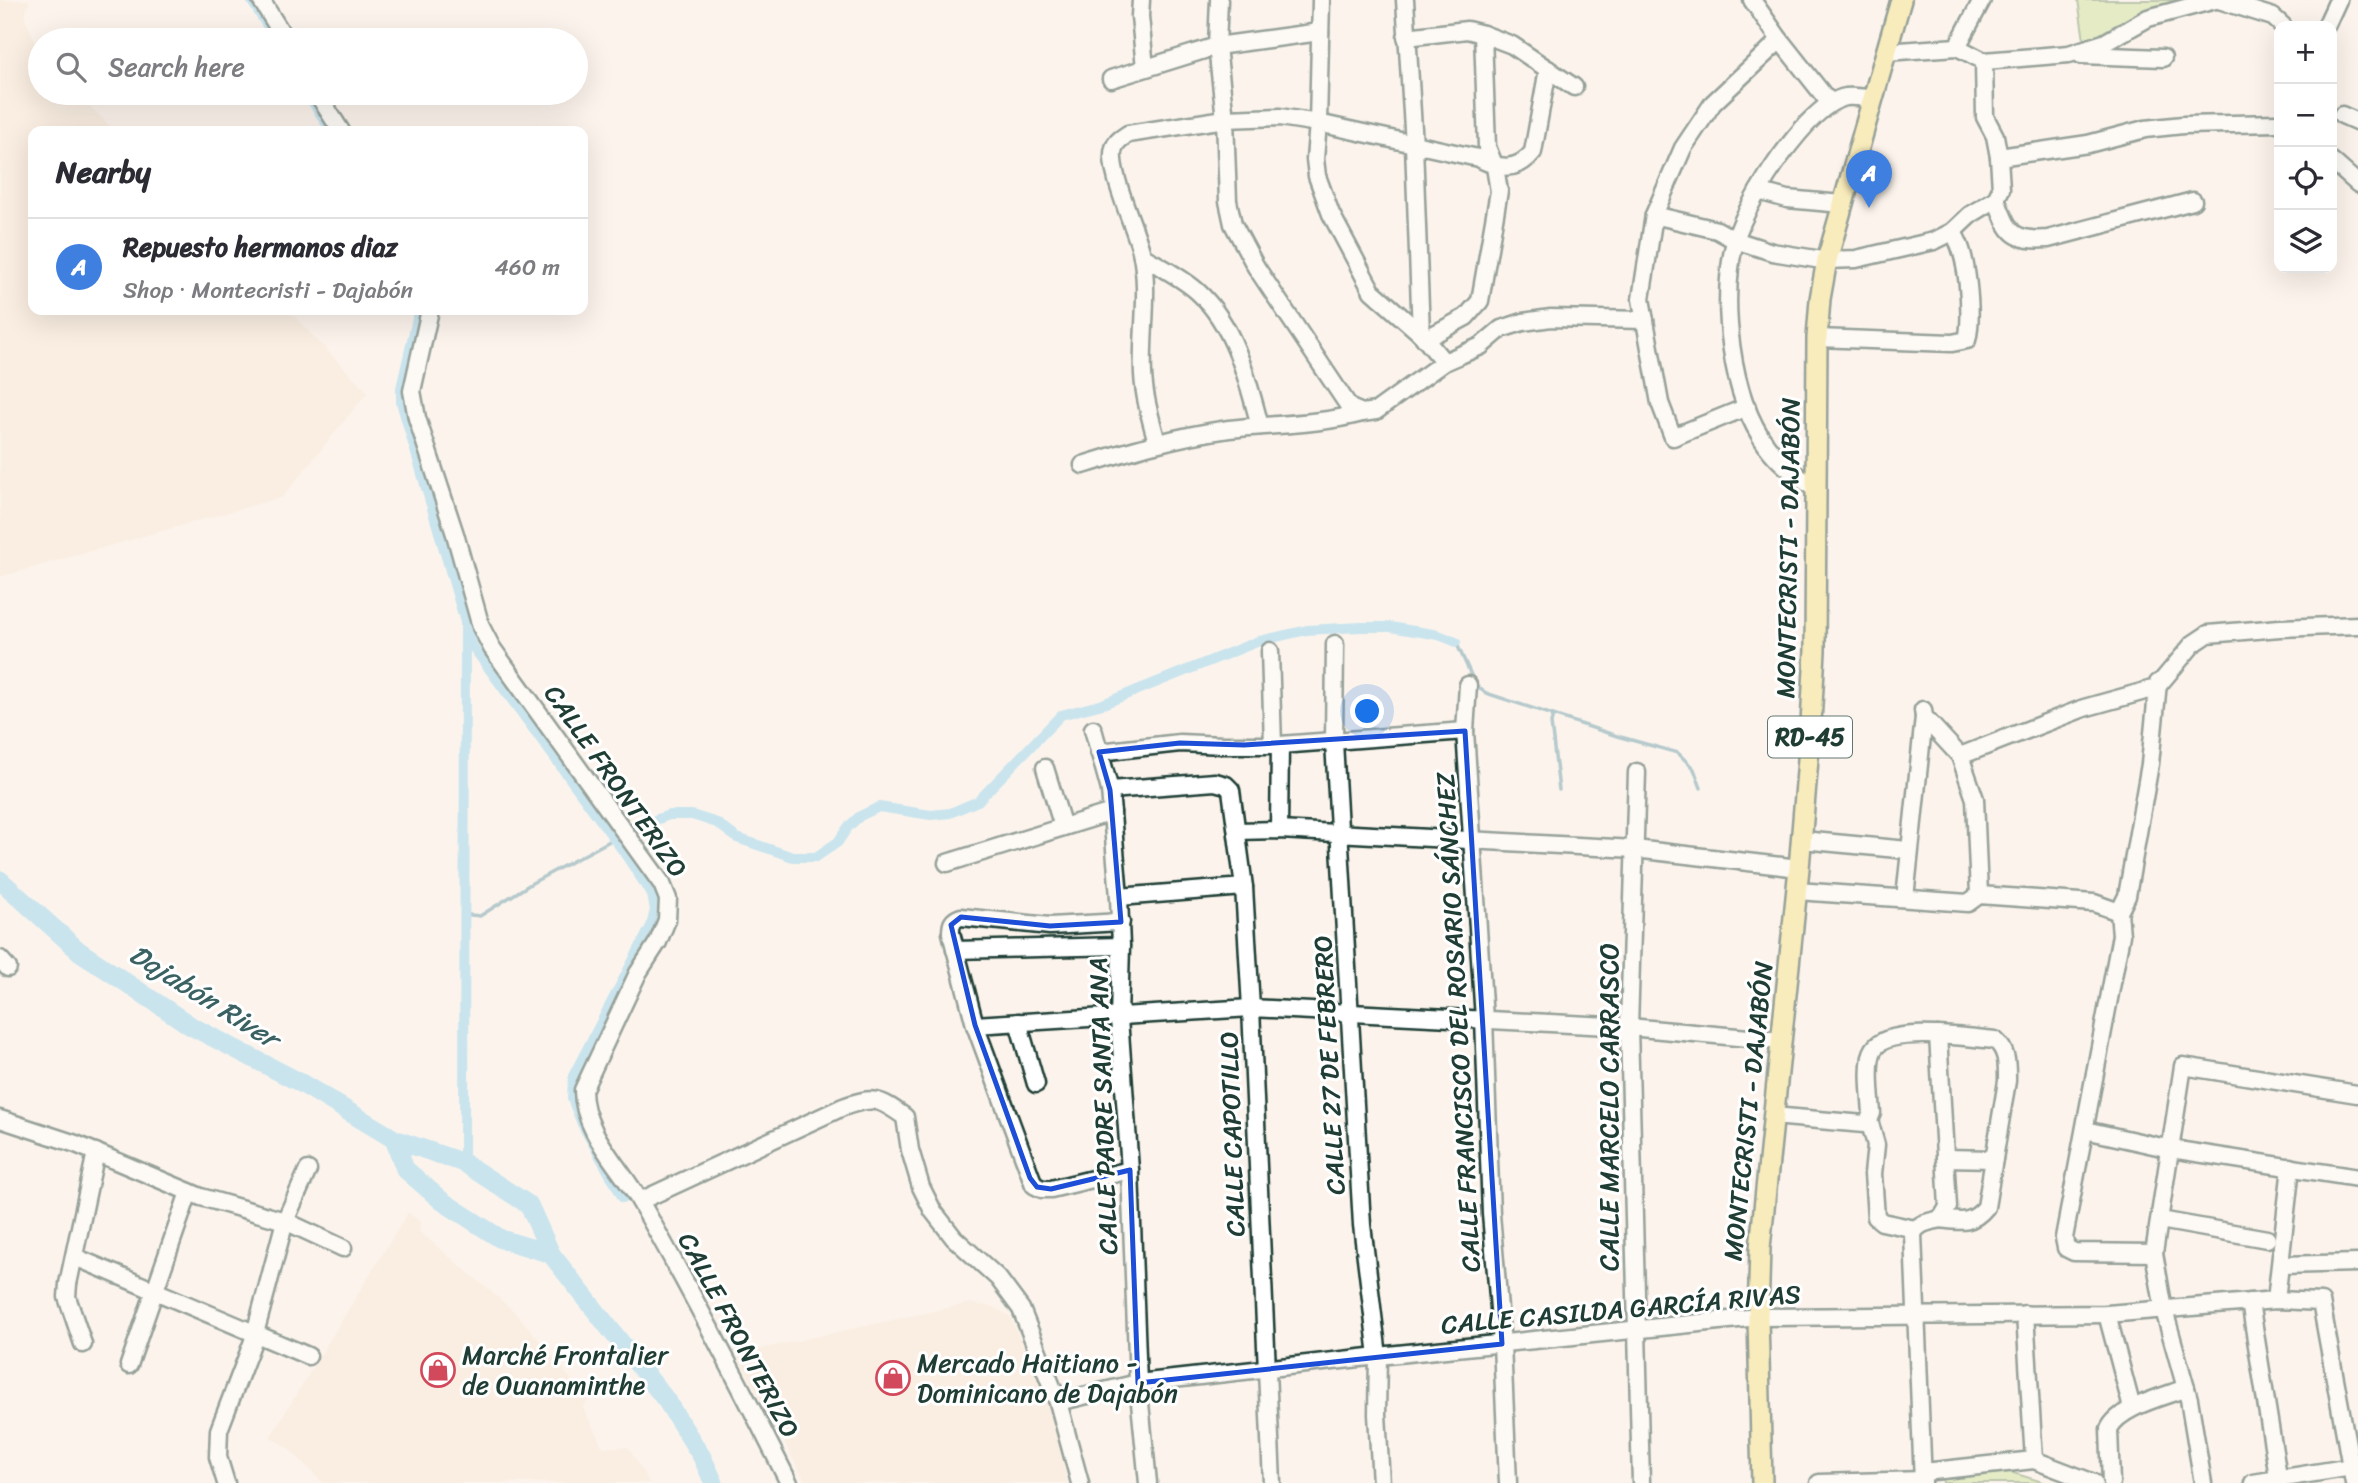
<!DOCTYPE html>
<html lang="en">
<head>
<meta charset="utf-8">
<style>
	:root { --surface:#fff; --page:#f2f2f3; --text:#2b2b33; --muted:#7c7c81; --line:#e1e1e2; --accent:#0f766e }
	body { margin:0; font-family:Sriracha,sans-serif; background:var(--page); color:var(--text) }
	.controls { position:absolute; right:21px; top:21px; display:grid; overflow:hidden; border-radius:14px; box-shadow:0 7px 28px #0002 }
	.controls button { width:63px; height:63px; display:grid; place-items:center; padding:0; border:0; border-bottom:2px solid var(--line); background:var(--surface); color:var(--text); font:35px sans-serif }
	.you { position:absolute; left:1368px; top:712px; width:24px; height:24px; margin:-18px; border:5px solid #fff; border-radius:50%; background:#1a73e8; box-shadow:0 0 0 10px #1a73e833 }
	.badge { display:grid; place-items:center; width:46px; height:46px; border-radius:50%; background:var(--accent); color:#fff; font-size:23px; font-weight:700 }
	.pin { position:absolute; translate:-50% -58px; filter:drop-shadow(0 2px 4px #0008) }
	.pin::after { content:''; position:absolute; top:37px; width:24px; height:21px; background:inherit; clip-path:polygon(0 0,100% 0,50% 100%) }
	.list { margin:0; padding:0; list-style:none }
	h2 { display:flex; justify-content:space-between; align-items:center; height:91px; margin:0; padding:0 28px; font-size:30px }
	h2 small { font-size:23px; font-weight:400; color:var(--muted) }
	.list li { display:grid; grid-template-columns:46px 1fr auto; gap:21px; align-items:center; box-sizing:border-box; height:98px; padding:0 28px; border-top:2px solid var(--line) }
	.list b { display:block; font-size:26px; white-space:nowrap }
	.list p { margin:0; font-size:23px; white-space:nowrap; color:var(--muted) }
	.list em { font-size:23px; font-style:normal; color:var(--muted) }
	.icon { flex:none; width:38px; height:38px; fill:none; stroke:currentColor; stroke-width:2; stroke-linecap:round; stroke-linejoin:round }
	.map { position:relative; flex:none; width:2358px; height:1483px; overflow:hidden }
	.search { position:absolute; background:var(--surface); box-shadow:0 7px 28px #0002; left:28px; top:28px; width:560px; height:77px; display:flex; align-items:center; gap:18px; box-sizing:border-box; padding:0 24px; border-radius:38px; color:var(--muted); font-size:26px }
	.panel { position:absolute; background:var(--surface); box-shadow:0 7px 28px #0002; left:28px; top:126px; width:560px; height:189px; border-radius:14px }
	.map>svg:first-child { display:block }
	.built { fill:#f9e7d6 }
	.green { fill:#c7e096; stroke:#738e65; stroke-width:2 }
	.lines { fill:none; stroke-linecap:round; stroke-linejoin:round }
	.stream { stroke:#6295a4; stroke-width:3.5 }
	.canal { stroke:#8ed0ef; stroke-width:10 }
	.river { stroke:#8ed0ef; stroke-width:19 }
	.minor-casing { stroke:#1f3d34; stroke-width:21 }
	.major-casing { stroke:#1f3d34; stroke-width:24 }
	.minor { stroke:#fff; stroke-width:16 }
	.major { stroke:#f6e281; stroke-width:19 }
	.marked { fill:none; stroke:#1d4ed8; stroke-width:5; stroke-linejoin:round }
	.labels { text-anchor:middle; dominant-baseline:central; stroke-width:6; stroke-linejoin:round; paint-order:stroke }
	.shield { fill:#fff; stroke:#627771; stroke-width:2 }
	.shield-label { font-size:24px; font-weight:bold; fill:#1f3d34 }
	.street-label { font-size:26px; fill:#1f3d34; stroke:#fff }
	.poi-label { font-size:26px; fill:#1f3d34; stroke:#fff; text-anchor:start }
	.water-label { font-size:28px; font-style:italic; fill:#3b6263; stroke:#fff }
</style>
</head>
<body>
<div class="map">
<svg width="2358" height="1483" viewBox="0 0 2358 1483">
	<rect width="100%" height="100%" fill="#fcf4ec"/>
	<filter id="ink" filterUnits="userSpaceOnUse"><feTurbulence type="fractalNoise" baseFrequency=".0143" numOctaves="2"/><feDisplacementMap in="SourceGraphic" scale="14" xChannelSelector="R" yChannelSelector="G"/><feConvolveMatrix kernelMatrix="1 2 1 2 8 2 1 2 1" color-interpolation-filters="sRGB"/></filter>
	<g filter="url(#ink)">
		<g class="built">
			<polygon points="0,0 30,0 25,17 40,53 40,93 77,93 115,131 33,131 33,310 288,310 368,392 283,497 0,577"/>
			<polygon points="408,1212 420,1221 420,1232 513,1310 525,1323 589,1400 583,1407 603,1447 628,1447 650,1483 323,1483 289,1449 270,1437"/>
			<polygon points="970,1303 994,1307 1010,1316 1048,1402 1068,1483 806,1483 736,1354"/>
		</g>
		<g class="green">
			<polygon points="2078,0 2187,0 2085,47"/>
			<polygon points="1979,1471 2010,1472 2046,1483 1943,1483 1942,1475"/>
		</g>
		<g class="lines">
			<g class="stream">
				<polyline points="1456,642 1476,686 1486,693 1617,736 1678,753 1694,769 1701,788"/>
				<polyline points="1553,716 1551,723 1559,790"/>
				<polyline points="463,914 480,916 532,883 617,837"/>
			</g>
			<g class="canal">
				<polyline points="251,0 276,40"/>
				<polyline points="307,93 331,131"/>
				<polyline points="419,310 401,388 401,402 465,622 464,1163"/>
				<polyline points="469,634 473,647 623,851 652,895 655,910 651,926 573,1076 572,1099 582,1124 623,1198"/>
				<polyline points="634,828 669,815 692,815 717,823 737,838 793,857 816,857 838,842 848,827 860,816 879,807 931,815 950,813 978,801 1061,715 1103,704 1259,641 1307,630 1361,627 1390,627 1439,635 1456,642"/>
			</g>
			<g class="river">
				<polyline points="0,880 79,951 191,1026 301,1083 394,1139 464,1163 529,1205 551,1254 666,1400 702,1457 714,1483"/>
				<polyline points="394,1139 405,1169 442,1201 501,1239 551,1254"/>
			</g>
			<g class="minor-casing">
				<g id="minor">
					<polyline points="261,0 286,40"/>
					<polyline points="1141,0 1140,16 1145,68"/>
					<polyline points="1219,0 1217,46 1225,119 1228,201 1233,224 1256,267 1350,408 1362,413 1376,411 1444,362 1481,346 1501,329 1523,322 1551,318 1645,320"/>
					<polyline points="1321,0 1318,123 1315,159 1317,176 1331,214 1372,291 1421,334"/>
					<polyline points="1405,0 1414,145 1421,334 1444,362"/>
					<polyline points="1752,0 1780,40 1825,97 1832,102"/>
					<polyline points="2219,0 2273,17 2283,26"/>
					<polyline points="2326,26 2338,0"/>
					<polyline points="1406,37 1467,30 1483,34 1512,45 1574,87"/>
					<polyline points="1885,52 1957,47"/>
					<polyline points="2081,55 2163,58"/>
					<polyline points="1984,61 2069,54 2104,43 2148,18 2215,0"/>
					<polyline points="1111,79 1217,46 1320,32"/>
					<polyline points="317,93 341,131"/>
					<polyline points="2342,115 2358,122"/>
					<polyline points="1999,157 2088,144 2145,129 2183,125 2279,123"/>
					<polyline points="2332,161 2358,184"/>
					<polyline points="1758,191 1787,199 1842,204"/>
					<path d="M1996 199C2009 231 2010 242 2048 239L2193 201"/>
					<polyline points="1654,215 1717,230 1735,240 1772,252 1828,261"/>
					<path d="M1142 256C1161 267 1181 277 1197 291 1234 324 1248 380 1260 426"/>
					<polyline points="1827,260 1856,259 1934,241 1952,232 1970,215 1996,199 2001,189 1999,157 1995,136 1985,117 1984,61 1957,47 1982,0"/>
					<path d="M430 310 412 391 417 418 455 534 481 627 492 648 662 884 668 899 667 920 658 942 638 973 583 1090C583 1133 621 1167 641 1203 693 1294 742 1389 789 1483"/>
					<path d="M1817 338 1952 343 1967 340C1973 317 1968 249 1952 232"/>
					<polyline points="1425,339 1466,317 1480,301 1499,191 1495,167 1487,147 1483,34"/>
					<polyline points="1747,407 1673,437 1660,403 1641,299 1654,215 1683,148 1713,103 1780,40"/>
					<path d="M1157 442C1151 420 1144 397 1143 374 1141 333 1150 291 1141 251 1135 227 1107 168 1114 148 1116 141 1122 138 1128 134L1225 119 1280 117 1318 123 1478 158C1499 169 1517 172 1533 152L1548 69"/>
					<path d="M1083 465C1131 450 1178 436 1229 429 1274 424 1317 425 1362 413"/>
					<path d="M1815 489C1798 476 1780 464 1767 446 1730 396 1720 301 1735 241 1742 216 1765 178 1780 157 1794 138 1822 101 1846 97 1854 96 1864 98 1872 98"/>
					<polyline points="1335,644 1334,742 1362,1225 1378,1356 1377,1414 1381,1483"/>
					<polyline points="1270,651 1273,745"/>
					<polyline points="1468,685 1465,731 1484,1019 1491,1214 1502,1344 1508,1483"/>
					<polyline points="1924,717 1960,756 1975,799 1979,895"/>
					<polyline points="1093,729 1110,790 1119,897 1121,946 1119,1018 1130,1170 1138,1383 1148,1483"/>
					<polyline points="1099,752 1180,743 1223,745 1280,745 1465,731"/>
					<polyline points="1960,756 2084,708 2156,688 2193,644 2208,634 2280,628 2358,625"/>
					<polyline points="1045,768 1063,827"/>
					<polyline points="1637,772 1629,1027 1641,1483"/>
					<polyline points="1110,790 1215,782 1226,785 1231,790 1244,887 1251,1008 1272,1483"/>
					<polyline points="1279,830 1280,745"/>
					<polyline points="1237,831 1279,830 1635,849 1799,868"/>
					<polyline points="1802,840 1908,850"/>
					<polyline points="947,863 1112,812"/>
					<polyline points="1797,891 1968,903 1979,895 2094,903 2119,912"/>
					<polyline points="1119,897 1244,887"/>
					<polyline points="1905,898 1924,717 1923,710"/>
					<path d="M1121 922 1050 926 961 917C952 920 951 924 951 933L975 1025 1034 1185 1042 1189H1051L1130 1170"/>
					<polyline points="955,950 1121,946"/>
					<polyline points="0,959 8,968"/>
					<polyline points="1018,1022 1036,1084"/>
					<polyline points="975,1025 1251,1008 1629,1027 1781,1041"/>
					<path d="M1773 1116 1864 1124 1869 1120 1872 1113C1871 1098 1866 1061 1874 1049 1888 1025 1971 1038 1995 1040 2008 1051 2007 1065 2007 1081L1986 1207C1972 1224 1962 1222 1941 1219"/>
					<polyline points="0,1119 76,1144 201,1197 285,1221 308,1170"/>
					<polyline points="1869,1120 1876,1145 1873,1174 1876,1217 1882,1222 1915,1229"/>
					<polyline points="2085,1130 2171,1149 2358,1178"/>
					<polyline points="1945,1158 1994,1159"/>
					<path d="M640 1201 843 1107C873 1096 879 1098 905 1117L910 1150 921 1187 933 1211 954 1238 998 1278 1021 1309 1058 1402 1080 1483"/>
					<polyline points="2160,1220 2267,1239"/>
					<polyline points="2154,1253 2074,1252 2066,1248 2064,1238 2121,935 2119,912 2127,896 2150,764 2158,683"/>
					<polyline points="75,1257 308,1356"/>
					<polyline points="2281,1265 2358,1263"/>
					<polyline points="2276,1300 2291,1167"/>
					<polyline points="2250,1302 2279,1483"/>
					<polyline points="2025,1314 2034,1460"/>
					<polyline points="2107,1314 2132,1408"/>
					<polyline points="83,1344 67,1297 68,1284 96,1152"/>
					<polyline points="129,1365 189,1192"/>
					<polyline points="1058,1402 1138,1383 1378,1356 1758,1317 2107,1314 2276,1300 2321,1302 2354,1483"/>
					<polyline points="1924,1472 2034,1460 2094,1483"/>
					<polyline points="226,1483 218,1457 219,1430 253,1341 285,1221 343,1248"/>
					<polyline points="1819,1483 1923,1480"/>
					<path d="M1923 1483 1913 1234C1918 1222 1930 1222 1941 1219L1948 1207 1938 1035"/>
					<path d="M2111 1483 2109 1429C2119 1407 2163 1397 2186 1388"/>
					<polyline points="2203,1483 2189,1399 2164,1310 2154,1253 2183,1066 2357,1094"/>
					<polyline points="2253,1483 2358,1466"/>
				</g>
			</g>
			<g class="major-casing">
				<polyline id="major" points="1762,1483 1758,1317 1760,1248 1799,868 1811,723 1815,651 1817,338 1820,299 1827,260 1901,0"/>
			</g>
			<use href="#minor" class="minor"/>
			<use href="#major" class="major"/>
		</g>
	</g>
	<path d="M0 0H2358V1483H0ZM1465 731 1502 1344 1138 1383 1130 1170 1051 1189 1037 1187 1030 1178 975 1025 951 925 961 917 1050 926 1121 922 1110 790 1099 752 1180 743 1244 745Z" fill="#fcf4ec" fill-opacity=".55" fill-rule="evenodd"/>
	<path class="marked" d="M1465 731 1502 1344 1138 1383 1130 1170 1051 1189 1037 1187 1030 1178 975 1025 951 925 961 917 1050 926 1121 922 1110 790 1099 752 1180 743 1244 745Z"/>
	<defs>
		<g id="shop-ring" transform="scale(1.75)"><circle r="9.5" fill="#fff" stroke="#d1495b" stroke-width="1.5"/><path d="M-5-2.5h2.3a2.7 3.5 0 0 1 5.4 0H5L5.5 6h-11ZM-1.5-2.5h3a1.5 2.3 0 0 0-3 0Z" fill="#d1495b"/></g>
	</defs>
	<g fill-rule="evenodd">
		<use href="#shop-ring" x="438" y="1370"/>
		<use href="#shop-ring" x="893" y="1378"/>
	</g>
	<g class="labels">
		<rect class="shield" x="1768" y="716.5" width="84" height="41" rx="5"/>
		<g class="shield-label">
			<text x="1810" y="737">RD-45</text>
		</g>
		<g class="street-label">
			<text transform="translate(1788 548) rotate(-89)">MONTECRISTI - DAJABÓN</text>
			<text transform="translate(616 781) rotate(55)">CALLE FRONTERIZO</text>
			<text transform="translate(1458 1022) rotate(-93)">CALLE FRANCISCO DEL ROSARIO SÁNCHEZ</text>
			<text transform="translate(1329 1065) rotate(-93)">CALLE 27 DE FEBRERO</text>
			<text transform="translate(1103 1106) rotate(-92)">CALLE PADRE SANTA ANA</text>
			<text transform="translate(1609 1107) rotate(-90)">CALLE MARCELO CARRASCO</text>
			<text transform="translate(1748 1111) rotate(-84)">MONTECRISTI - DAJABÓN</text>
			<text transform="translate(1232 1134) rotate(-92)">CALLE CAPOTILLO</text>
			<text transform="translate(1621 1309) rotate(-5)">CALLE CASILDA GARCÍA RIVAS</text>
			<text transform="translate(739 1335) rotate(62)">CALLE FRONTERIZO</text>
		</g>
		<g class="poi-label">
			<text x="462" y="1355">Marché Frontalier<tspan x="462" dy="30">de Ouanaminthe</tspan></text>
			<text x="917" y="1363">Mercado Haitiano -<tspan x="917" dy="30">Dominicano de Dajabón</tspan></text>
		</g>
		<g class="water-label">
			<text transform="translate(204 996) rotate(32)">Dajabón River</text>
		</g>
	</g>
</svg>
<div class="controls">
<button>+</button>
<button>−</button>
<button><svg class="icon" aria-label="locate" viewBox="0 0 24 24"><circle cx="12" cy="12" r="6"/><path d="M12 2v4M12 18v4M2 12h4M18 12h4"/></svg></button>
<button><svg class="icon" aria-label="layers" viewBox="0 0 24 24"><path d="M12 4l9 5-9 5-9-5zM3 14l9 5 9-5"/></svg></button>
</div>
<div class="you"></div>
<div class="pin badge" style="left:1869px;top:208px;background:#3f7fe0">A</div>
<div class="search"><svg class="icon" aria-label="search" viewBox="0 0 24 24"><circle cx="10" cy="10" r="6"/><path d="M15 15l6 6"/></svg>Search here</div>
<section class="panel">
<h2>Nearby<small></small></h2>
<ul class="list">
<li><span class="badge" style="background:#3f7fe0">A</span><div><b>Repuesto hermanos diaz</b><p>Shop · Montecristi - Dajabón</p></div><em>460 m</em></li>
</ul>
</section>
</div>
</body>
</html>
